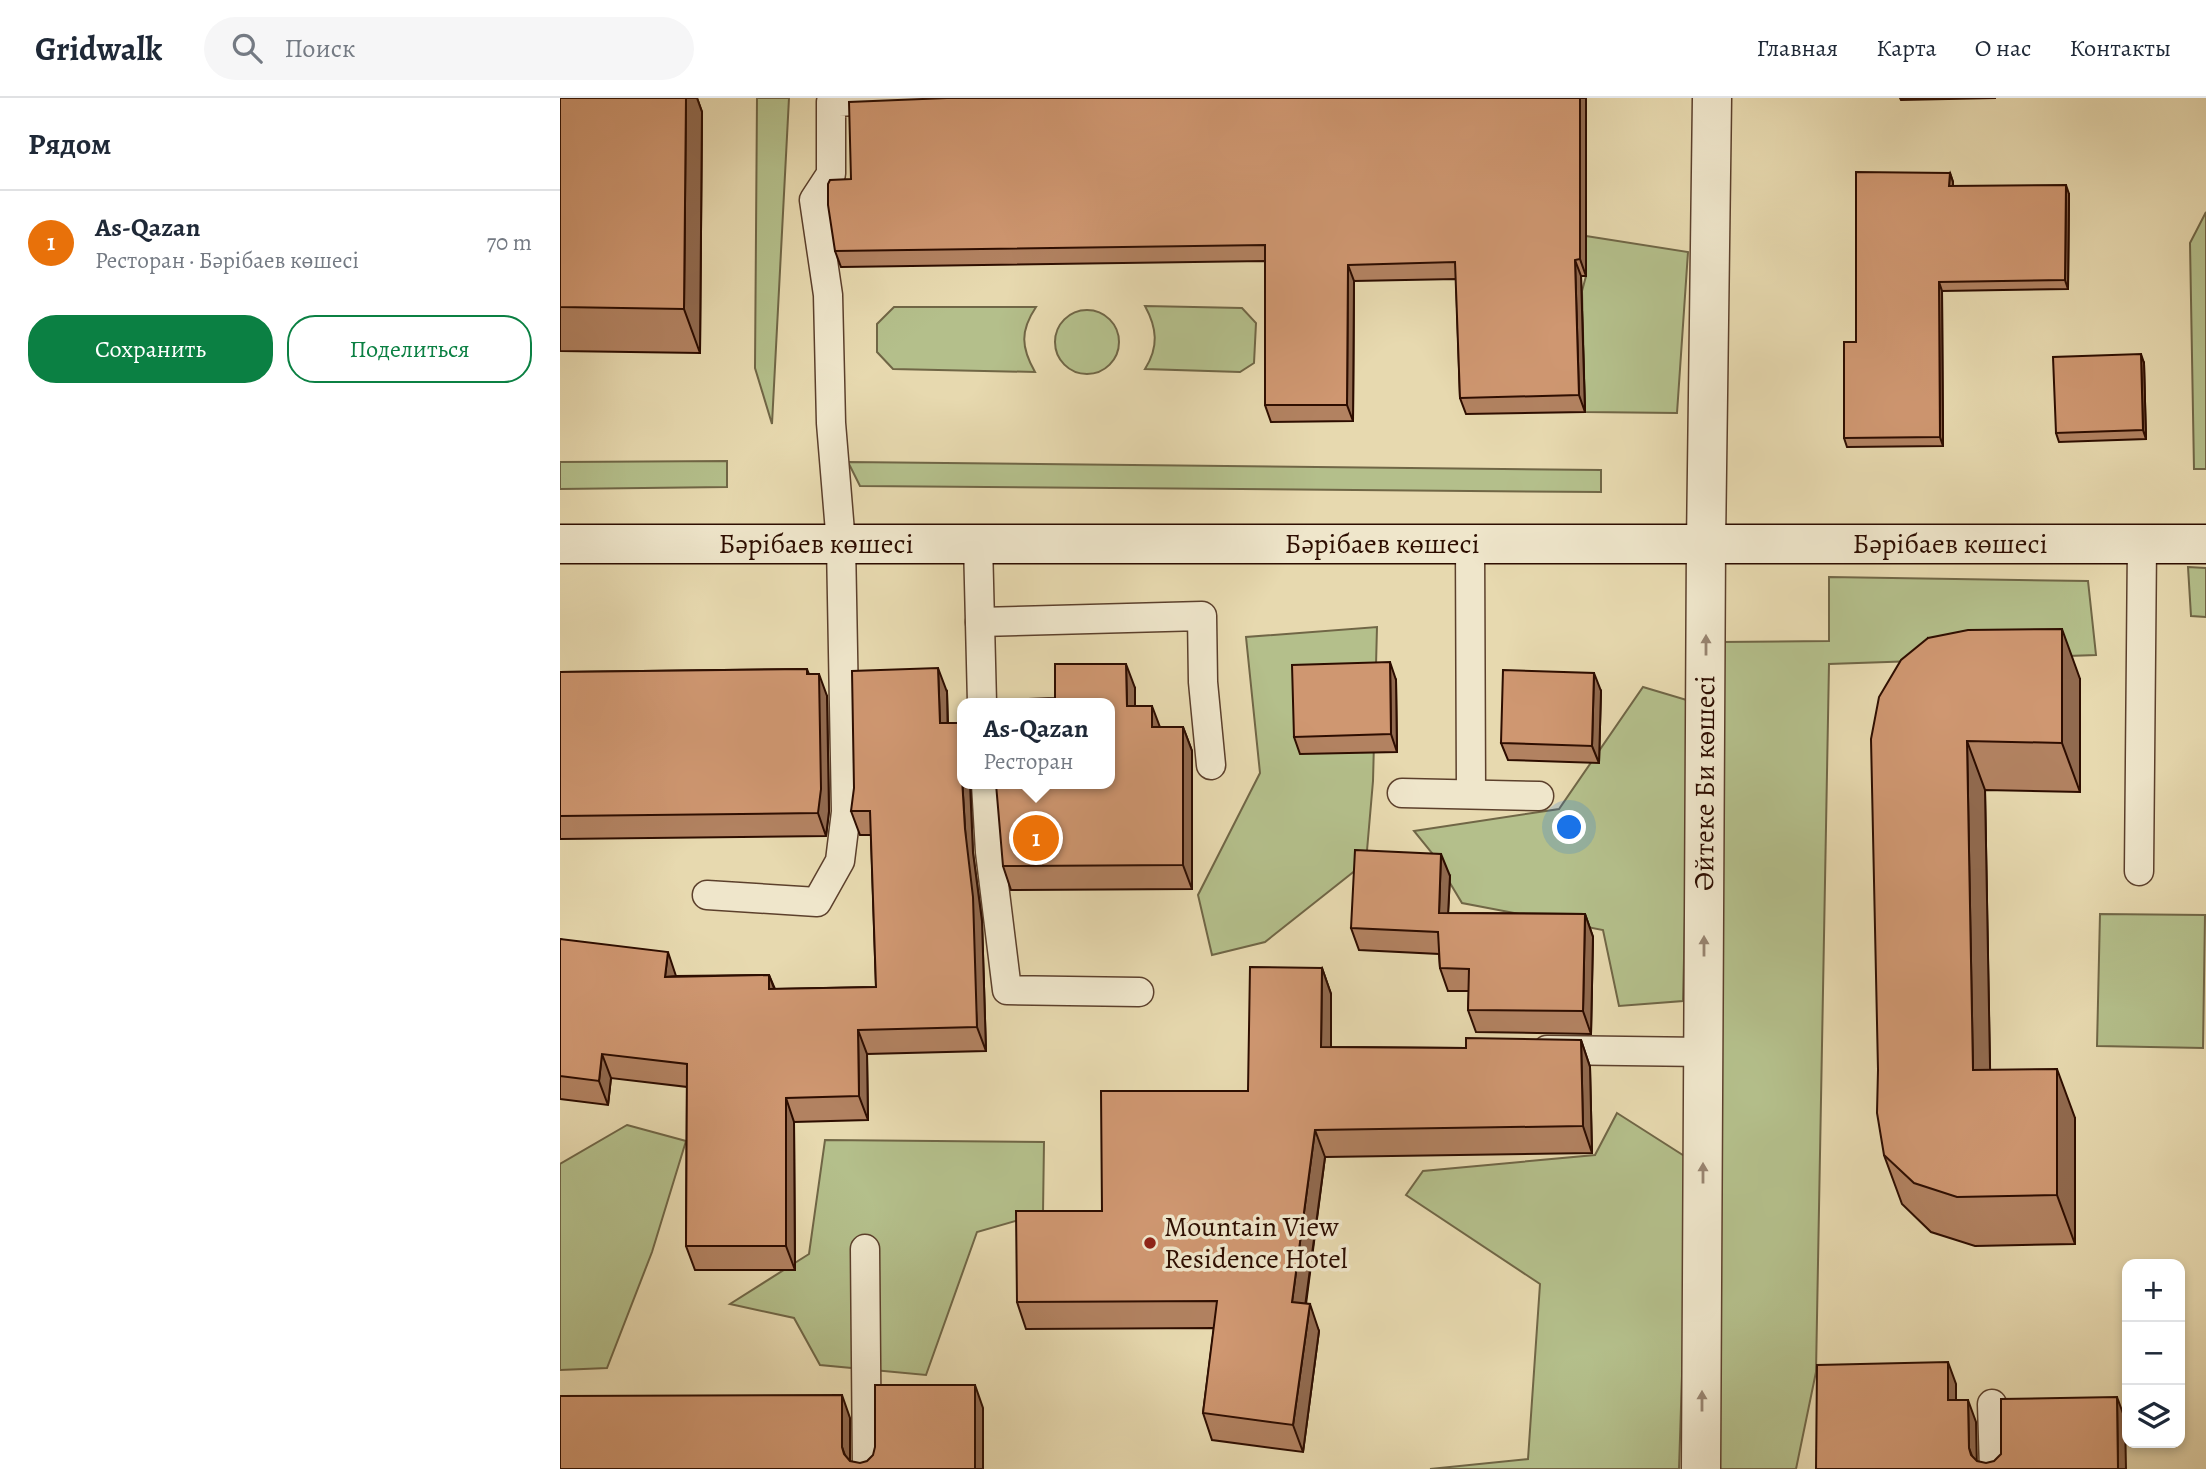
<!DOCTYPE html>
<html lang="ru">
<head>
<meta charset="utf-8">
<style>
	:root { --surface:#fff; --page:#f6f6f7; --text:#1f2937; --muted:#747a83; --line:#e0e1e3; --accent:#0b8043 }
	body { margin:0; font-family:Alegreya,serif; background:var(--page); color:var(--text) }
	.controls { position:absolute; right:21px; bottom:21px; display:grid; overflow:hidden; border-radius:14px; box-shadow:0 4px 10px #0003 }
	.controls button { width:63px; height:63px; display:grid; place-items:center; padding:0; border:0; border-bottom:2px solid var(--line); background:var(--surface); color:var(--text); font:35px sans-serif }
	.you { position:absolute; left:1010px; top:730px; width:24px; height:24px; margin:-18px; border:5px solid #fff; border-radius:50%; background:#1a73e8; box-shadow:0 0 0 10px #1a73e833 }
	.badge { display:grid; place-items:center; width:46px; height:46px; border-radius:50%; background:var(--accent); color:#fff; font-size:23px; font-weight:700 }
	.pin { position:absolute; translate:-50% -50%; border:4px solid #fff; box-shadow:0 2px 7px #0006 }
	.popup { position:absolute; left:397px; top:600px; width:158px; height:91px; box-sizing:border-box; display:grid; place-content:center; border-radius:14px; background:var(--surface); filter:drop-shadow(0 2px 5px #0005); font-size:23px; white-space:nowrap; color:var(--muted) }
	.popup b { font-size:26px; color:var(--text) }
	.popup::after { content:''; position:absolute; left:50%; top:100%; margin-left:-14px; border:14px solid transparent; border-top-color:var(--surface) }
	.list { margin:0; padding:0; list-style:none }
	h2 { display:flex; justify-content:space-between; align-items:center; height:91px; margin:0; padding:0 28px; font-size:30px }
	h2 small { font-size:23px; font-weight:400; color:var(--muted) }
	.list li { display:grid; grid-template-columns:46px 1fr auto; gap:21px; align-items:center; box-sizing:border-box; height:105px; padding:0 28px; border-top:2px solid var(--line) }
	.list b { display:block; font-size:26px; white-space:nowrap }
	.list p { margin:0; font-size:23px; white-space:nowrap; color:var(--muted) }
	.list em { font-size:23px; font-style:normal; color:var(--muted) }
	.actions { display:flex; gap:14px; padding:21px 28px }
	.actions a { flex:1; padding:16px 0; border:2px solid var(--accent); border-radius:28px; text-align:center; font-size:24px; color:var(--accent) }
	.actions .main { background:var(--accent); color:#fff }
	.icon { flex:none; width:38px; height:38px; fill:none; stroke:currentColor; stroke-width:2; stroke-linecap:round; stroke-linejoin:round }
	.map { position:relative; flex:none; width:1646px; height:1371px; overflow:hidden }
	header { display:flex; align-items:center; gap:42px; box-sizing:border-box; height:98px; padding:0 35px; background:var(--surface); border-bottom:2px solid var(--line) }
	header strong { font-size:33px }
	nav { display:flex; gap:38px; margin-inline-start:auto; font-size:24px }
	.search { width:490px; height:63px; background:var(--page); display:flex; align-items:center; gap:18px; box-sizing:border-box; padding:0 24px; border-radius:38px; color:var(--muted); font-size:26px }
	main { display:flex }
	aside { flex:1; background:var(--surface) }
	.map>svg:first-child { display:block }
	.green { fill:#b4bf8b; stroke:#706646; stroke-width:2 }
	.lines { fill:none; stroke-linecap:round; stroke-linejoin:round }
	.lane-casing { stroke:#5c402c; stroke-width:31 }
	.street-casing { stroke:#5c402c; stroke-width:41 }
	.secondary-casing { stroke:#2d0d00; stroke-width:41 }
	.lane { stroke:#efe6cb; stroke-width:28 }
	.street { stroke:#efe6cb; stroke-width:38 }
	.secondary { stroke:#efe6cb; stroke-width:38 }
	.wall { fill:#b28261; stroke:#2d0d00; stroke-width:2 }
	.shaded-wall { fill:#916a4f; stroke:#2d0d00; stroke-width:2 }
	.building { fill:#cf9771; stroke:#2d0d00; stroke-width:2 }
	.oneway { fill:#988470 }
	.poi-dot { fill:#8f2418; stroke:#efe6cb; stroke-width:2.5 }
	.labels { text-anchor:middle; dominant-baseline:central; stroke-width:7; stroke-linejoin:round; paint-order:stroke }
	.street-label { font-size:28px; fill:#2d0d00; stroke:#efe6cb }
	.poi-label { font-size:28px; fill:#2d0d00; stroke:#efe6cb; text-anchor:start }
</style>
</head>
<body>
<header>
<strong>Gridwalk</strong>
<div class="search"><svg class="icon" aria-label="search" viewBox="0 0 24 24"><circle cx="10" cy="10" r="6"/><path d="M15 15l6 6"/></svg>Поиск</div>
<nav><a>Главная</a><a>Карта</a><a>О нас</a><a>Контакты</a></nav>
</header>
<main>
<aside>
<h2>Рядом<small></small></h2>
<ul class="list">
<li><span class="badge" style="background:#e8710a">1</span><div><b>As-Qazan</b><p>Ресторан · Бәрібаев көшесі</p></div><em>70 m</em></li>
</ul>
<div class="actions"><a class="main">Сохранить</a><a>Поделиться</a></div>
</aside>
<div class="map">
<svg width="1646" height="1371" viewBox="0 0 1646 1371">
	<rect width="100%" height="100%" fill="#e7d9af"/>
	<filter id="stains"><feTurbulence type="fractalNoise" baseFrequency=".00286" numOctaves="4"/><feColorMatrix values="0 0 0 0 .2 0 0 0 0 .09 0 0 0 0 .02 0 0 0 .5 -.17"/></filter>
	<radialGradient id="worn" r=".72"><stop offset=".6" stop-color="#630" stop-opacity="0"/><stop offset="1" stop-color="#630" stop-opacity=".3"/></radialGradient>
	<g class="green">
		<polygon points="197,0 229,0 212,326 195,270"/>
		<polygon points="1646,114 1646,371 1634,371 1630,145"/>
		<polygon points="1026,138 1128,154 1117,315 1025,314 1022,193 1026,178"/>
		<path d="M585 208 682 210 696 225 694 265 680 274 585 271C599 249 597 230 585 208Z"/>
		<path d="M334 209H476C460 233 461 249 475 274L333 271 317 254V226Z"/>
		<circle cx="527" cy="244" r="32"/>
		<polygon points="167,363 167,389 0,391 0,364"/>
		<polygon points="288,364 1041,372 1041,394 300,388"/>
		<polygon points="1628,469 1646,470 1646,519 1631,518"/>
		<polygon points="1269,479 1528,483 1536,557 1269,566 1256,1274 1236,1371 1154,1371 1160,544 1269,543"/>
		<polygon points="817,529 813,683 806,764 705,844 652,857 638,797 700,675 686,539"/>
		<polygon points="1083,589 1130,603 1123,903 1059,908 1043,832 902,805 872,755 854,733 999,711"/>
		<polygon points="1540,816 1645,817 1643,950 1537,948"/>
		<polygon points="1057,1015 1129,1061 1119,1371 870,1371 968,1361 980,1186 846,1097 863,1073 1035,1057"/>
		<polygon points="67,1027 126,1043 92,1154 47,1270 0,1272 0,1066"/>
		<polygon points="265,1042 484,1044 483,1115 417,1134 366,1277 260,1267 234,1220 170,1206 249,1156"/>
	</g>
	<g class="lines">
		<g class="lane-casing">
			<g id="lane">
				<polyline points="418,445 422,605"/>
				<polyline points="910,445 911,696"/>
				<polyline points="420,524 642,518 643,584 651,667"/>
				<polyline points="426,686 430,754 447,892 579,894"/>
				<polyline points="842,695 979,698"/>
				<polyline points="1579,773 1582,446"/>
				<polyline points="147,797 257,804 280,763 286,714 281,446 271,325 268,197 254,102 271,76 271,4 391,0"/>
				<polyline points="987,952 1144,954"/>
				<polyline points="305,1151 307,1371"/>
				<polyline points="1432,1306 1434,1371"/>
			</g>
		</g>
		<g class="street-casing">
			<g id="street">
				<path id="s1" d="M1141 1371 1146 446 1152 0"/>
			</g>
		</g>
		<g class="secondary-casing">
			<g id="secondary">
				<path id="s2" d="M0 446H1646"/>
			</g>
		</g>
		<use href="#lane" class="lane"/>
		<use href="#street" class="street"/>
		<use href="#secondary" class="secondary"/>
	</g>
	<g class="wall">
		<polygon points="0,0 137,0 142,14 140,255 0,253"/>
		<polygon points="386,0 1026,0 1026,178 1021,178 1025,314 906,316 900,300 896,181 794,183 793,323 711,324 705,307 705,163 281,169 275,153 291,81"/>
		<polygon points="1340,0 1436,0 1341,2"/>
		<polygon points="1390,75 1393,84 1393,88 1509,96 1508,191 1382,193 1383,348 1287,349 1284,340 1296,244"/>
		<polygon points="1584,265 1586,341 1499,344 1496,335"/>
		<polygon points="1368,540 1520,581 1520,694 1425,692 1430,972 1515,1020 1515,1146 1415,1148 1371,1134 1342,1106 1324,1057"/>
		<polygon points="247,571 249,576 267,598 269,713 266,738 0,741 0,574"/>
		<polygon points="836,582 837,654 740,656 734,639"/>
		<polygon points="575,590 575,608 600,629 623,629 632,653 632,791 451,792 443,768 495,600"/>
		<polygon points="1041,593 1039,665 948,662 941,645"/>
		<polygon points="387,594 388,625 402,686 410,686 413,755 422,823 426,953 307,956 308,1022 234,1024 235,1172 135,1172 126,1148 127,989 51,980 48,1007 0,1001 0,841 116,878 209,877 215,891 316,889 311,737 300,737 291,713"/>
		<polygon points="890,778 888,815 1025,816 1033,839 1031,936 916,934 908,912 909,893 888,893 880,870 879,856 799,852 791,830"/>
		<polygon points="762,870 771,896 771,949 906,950 1021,942 1030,969 1032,1055 765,1059 746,1206 759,1233 743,1354 652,1342 643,1315 654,1230 466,1231 457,1204 542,1113 688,993"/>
	</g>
	<g class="shaded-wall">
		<polygon points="126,0 137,0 142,14 140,255 124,211"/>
		<polygon points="1020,0 1026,0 1026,178 1020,161"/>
		<polygon points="1390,75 1393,84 1393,97 1389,88"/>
		<polygon points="1506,87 1509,96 1508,191 1505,182"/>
		<polygon points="1015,162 1021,178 1025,314 1019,297"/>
		<polygon points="788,167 794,183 793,323 787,307"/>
		<polygon points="1379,184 1382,193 1383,348 1380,339"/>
		<polygon points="1581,256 1584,265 1586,341 1583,332"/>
		<polygon points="1502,531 1520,581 1520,694 1502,645"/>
		<polygon points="830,564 836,582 837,654 831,636"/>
		<polygon points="566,566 575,590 575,632 567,608"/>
		<polygon points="378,570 387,594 388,649 380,625"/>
		<polygon points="1034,575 1041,593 1039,665 1032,648"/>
		<polygon points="259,576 267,598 269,713 266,738 258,715"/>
		<polygon points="592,608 601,632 592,629"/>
		<polygon points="623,629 632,653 632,791 623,767"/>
		<polygon points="1407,643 1425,692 1431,1021 1413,972"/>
		<polygon points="402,655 402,686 410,686 413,755 422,823 426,953 417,929 401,663"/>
		<polygon points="881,756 890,778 887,837 879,815"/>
		<polygon points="1025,816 1033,839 1031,936 1023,913"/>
		<polygon points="108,854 116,878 105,879"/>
		<polygon points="762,870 771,896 771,976 761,949"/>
		<polygon points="209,877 218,901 209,891"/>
		<polygon points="298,932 307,956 308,1022 299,998"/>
		<polygon points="1021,942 1030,969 1032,1055 1023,1028"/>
		<polygon points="42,956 51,980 48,1007 39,983"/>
		<polygon points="1497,971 1515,1020 1515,1146 1497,1097"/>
		<polygon points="226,1000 234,1024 235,1172 226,1148"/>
		<polygon points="755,1032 765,1059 742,1231 732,1204"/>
		<polygon points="750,1206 759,1233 743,1354 733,1327"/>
		<polygon points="1388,1264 1396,1286 1396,1324 1388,1302"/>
		<polygon points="415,1287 423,1310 423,1371 415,1371"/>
		<polygon points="282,1297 290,1320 290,1371 282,1349"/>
		<polygon points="1557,1299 1565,1321 1566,1371 1558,1371"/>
		<polygon points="1408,1302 1416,1324 1417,1371 1409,1350"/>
	</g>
	<g class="building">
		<polygon points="0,0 126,0 124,211 0,209"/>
		<polygon points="387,0 1020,0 1020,161 1015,162 1019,297 900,300 895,164 788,167 787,307 705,307 705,147 275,153 268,107 268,86 270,82 291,81 289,4"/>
		<polygon points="1296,74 1390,75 1389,88 1506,87 1505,182 1379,184 1380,339 1284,340 1284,244 1296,244"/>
		<polygon points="1581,256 1583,332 1496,335 1493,259"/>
		<polygon points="1502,531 1502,645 1407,643 1413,972 1497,971 1497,1097 1397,1099 1354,1085 1324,1057 1317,1015 1318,972 1311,641 1319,599 1341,562 1368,540 1408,532"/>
		<polygon points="830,564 831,636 734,639 732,567"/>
		<polygon points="495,566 566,566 567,608 592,608 592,629 623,629 623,767 443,768 436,686 550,686 550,605 469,605 469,601 495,600"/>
		<polygon points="378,570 380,625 402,625 402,655 401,663 405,731 413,799 417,929 298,932 299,998 226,1000 226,1148 126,1148 127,966 42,956 39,983 0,978 0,841 108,854 105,879 209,877 209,891 316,889 310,713 291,713 294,690 292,573"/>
		<polygon points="247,571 247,576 259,576 261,691 258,715 0,718 0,574"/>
		<polygon points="943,572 1034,575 1032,648 941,645"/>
		<polygon points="795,752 881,756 879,815 1025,816 1023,913 908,912 909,871 880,870 878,834 791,830"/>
		<polygon points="690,869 762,870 761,949 906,950 906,940 1021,942 1023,1028 755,1032 732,1204 750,1206 733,1327 643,1315 657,1203 457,1204 456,1113 542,1113 541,993 688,993"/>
		<polygon points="1388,1264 1388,1302 1408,1302 1409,1350 1411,1357 1417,1363 1426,1365 1434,1363 1441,1356 1441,1301 1557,1299 1558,1371 1256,1371 1257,1267"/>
		<polygon points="315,1287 415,1287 415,1371 0,1371 0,1298 282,1297 282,1349 284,1356 290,1363 300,1365 307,1363 313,1357 315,1349"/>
	</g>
	<defs><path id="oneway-solid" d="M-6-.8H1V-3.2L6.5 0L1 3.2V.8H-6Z" transform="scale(1.75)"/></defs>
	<g class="oneway">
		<use href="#oneway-solid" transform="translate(1146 547) rotate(-90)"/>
		<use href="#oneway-solid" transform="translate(1144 848) rotate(-90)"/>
		<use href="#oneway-solid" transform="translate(1143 1075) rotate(-90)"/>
		<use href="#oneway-solid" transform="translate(1142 1303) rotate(-90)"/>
	</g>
	<circle class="poi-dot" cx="590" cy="1145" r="7"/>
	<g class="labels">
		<g class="street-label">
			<text stroke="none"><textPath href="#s2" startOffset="822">Бәрібаев көшесі</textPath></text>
			<text stroke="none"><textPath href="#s2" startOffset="256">Бәрібаев көшесі</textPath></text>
			<text stroke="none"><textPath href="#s2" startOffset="1390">Бәрібаев көшесі</textPath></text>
			<text stroke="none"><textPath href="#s1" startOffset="686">Әйтеке Би көшесі</textPath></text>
		</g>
		<g class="poi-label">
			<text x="604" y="1129">Mountain View<tspan x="604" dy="32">Residence Hotel</tspan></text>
		</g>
	</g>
	<rect width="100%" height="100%" filter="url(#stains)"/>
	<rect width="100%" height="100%" fill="url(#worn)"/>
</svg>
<div class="controls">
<button>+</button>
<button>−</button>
<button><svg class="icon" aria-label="layers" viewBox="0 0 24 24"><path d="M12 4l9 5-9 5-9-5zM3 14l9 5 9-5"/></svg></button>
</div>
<div class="you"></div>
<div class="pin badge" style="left:476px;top:740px;background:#e8710a">1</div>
<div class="popup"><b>As-Qazan</b>Ресторан</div>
</div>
</main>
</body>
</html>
